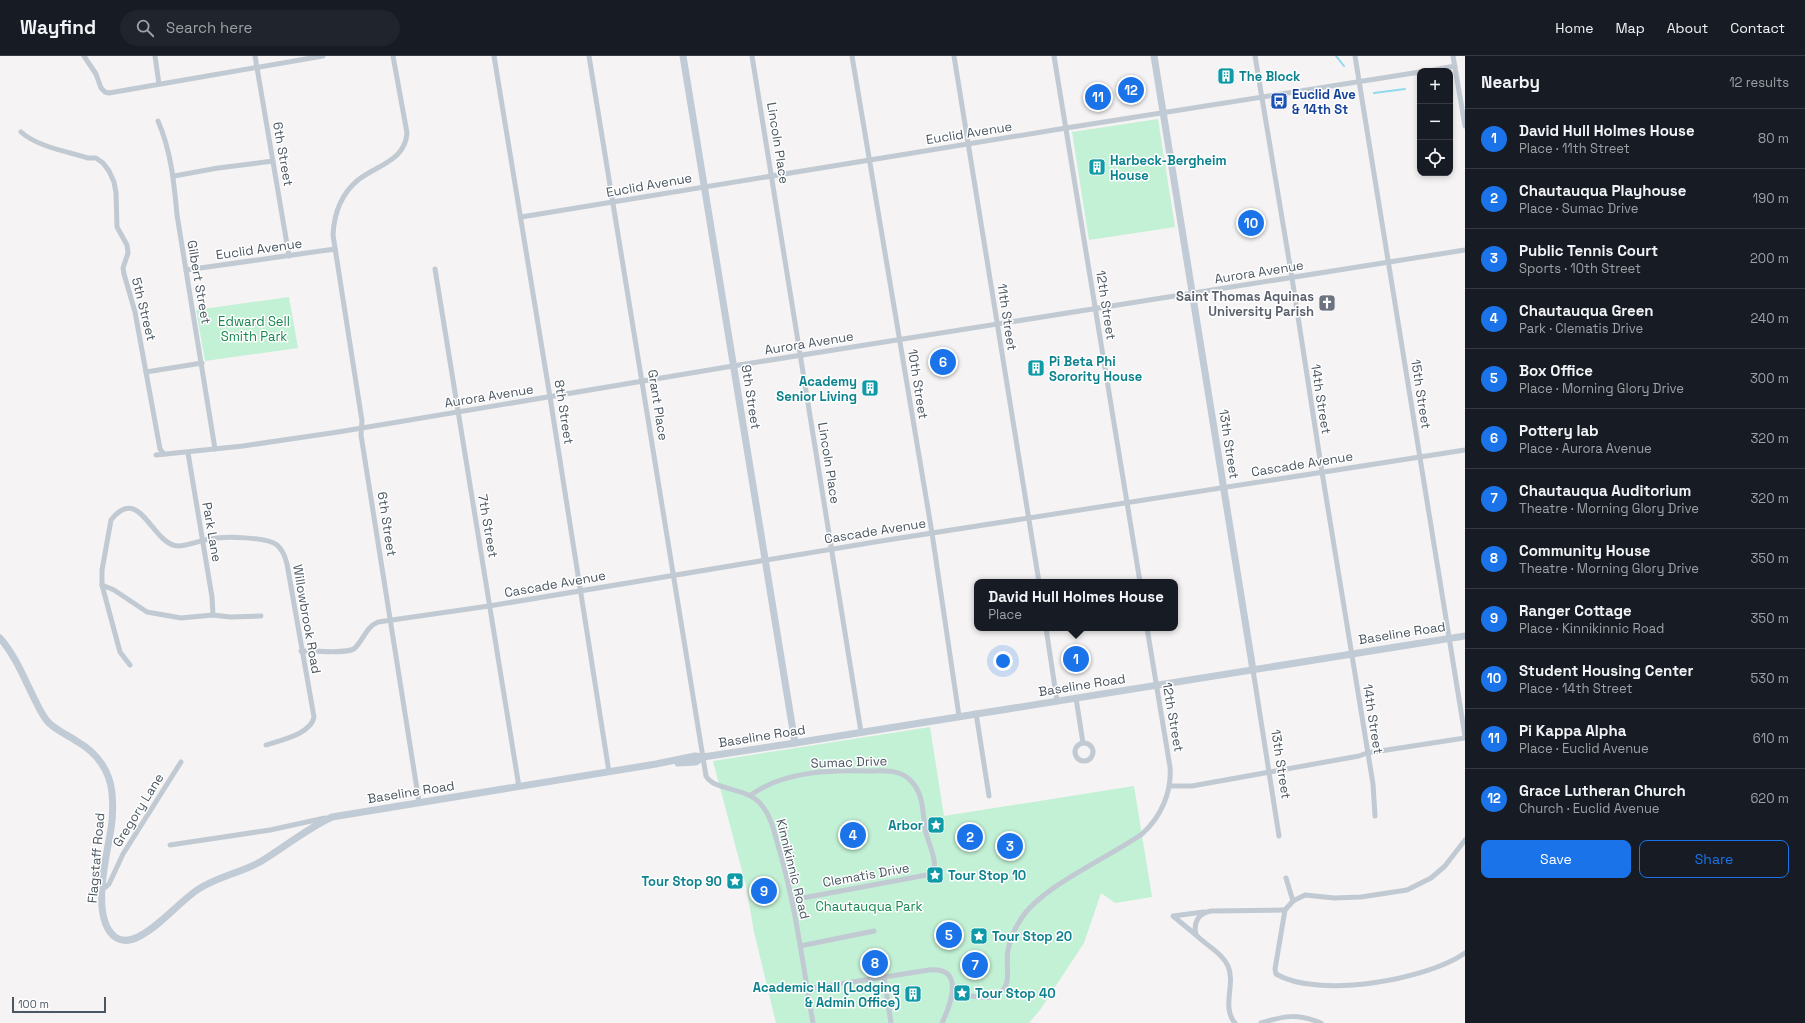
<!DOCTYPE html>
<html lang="en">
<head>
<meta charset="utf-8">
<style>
	:root { --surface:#171b24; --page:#20242c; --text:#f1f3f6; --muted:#9ea1a6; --line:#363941; --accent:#1a73e8 }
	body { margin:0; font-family:"Space Grotesk",sans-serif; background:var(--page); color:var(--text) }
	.controls { position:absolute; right:12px; top:12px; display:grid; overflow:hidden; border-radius:8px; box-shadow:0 2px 6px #0003 }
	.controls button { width:36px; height:36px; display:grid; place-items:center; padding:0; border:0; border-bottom:1px solid var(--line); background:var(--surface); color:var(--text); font:20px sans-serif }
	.scale { position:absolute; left:12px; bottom:10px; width:94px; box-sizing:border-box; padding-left:4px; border:2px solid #4a5661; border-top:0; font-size:11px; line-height:14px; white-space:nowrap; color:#4a5661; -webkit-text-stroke:3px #fff; paint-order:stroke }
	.you { position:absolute; left:1003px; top:605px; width:14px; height:14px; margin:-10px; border:3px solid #fff; border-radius:50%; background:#1a73e8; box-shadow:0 0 0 6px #1a73e833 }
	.badge { display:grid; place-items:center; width:26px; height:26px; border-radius:50%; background:var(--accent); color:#fff; font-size:13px; font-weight:700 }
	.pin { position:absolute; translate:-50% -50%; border:2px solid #fff; box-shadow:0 1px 4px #0006 }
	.popup { position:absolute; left:974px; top:523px; width:204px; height:52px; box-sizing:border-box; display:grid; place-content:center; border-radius:8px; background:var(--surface); filter:drop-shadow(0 1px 3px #0005); font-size:13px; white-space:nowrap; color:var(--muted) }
	.popup b { font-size:15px; color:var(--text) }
	.popup::after { content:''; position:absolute; left:50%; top:100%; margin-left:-8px; border:8px solid transparent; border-top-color:var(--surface) }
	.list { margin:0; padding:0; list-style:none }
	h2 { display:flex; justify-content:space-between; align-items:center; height:52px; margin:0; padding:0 16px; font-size:17px }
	h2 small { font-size:13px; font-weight:400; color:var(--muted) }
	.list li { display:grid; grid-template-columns:26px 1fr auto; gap:12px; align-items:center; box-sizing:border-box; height:60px; padding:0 16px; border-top:1px solid var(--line) }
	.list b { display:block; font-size:15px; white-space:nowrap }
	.list p { margin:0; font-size:13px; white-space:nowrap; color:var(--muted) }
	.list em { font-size:13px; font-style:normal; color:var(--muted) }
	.actions { display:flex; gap:8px; padding:12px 16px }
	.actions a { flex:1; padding:9px 0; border:1px solid var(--accent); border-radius:8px; text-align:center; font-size:14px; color:var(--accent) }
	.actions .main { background:var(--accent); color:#fff }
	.icon { flex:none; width:22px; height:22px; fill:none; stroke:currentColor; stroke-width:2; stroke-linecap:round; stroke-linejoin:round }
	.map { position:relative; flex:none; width:1465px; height:967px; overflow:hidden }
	header { display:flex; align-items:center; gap:24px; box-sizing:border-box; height:56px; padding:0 20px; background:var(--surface); border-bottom:1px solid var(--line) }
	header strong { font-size:19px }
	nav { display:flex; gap:22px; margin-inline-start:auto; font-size:14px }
	.search { width:280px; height:36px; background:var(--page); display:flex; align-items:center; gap:10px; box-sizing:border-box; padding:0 14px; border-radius:22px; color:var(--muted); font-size:15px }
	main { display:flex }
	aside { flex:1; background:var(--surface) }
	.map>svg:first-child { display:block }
	.green { fill:#c3f1d5 }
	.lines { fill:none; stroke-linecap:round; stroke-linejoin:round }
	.stream { stroke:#90daee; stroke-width:2 }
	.street { stroke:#c1cad2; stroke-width:5 }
	.secondary { stroke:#c1cbd6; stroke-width:7 }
	.labels { text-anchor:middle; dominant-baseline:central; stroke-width:3; stroke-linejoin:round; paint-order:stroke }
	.culture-label { font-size:13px; font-weight:bold; fill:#0d838f; stroke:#fff; text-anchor:start }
	.transit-label { font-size:13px; font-weight:bold; fill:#164399; stroke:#fff; text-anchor:start }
	.street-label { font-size:13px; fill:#4a5661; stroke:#fff }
	.worship-label { font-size:13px; font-weight:bold; fill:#5b616d; stroke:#fff; text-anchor:end }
	.park-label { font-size:13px; fill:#17864f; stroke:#fff }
</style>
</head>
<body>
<header>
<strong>Wayfind</strong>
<div class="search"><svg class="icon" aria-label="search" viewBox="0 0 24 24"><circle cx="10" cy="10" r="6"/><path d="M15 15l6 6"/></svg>Search here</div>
<nav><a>Home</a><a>Map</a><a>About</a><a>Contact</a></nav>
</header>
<main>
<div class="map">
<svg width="1465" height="967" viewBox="0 0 1465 967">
	<rect width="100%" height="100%" fill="#f5f3f3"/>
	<g class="green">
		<polygon points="1158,63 1175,171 1089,184 1072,76"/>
		<polygon points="289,241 298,292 205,305 196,254"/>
		<polygon points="930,671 944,760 1134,730 1152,841 1115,847 1101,837 1084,887 1040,954 1029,967 776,967 754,876 746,830 713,705"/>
	</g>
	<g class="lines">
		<g class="stream">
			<polyline points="1336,0 1344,10"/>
			<polyline points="1374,37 1405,33"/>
		</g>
		<g class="street">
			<polyline points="84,0 96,18 101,32 105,36 109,37 323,0"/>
			<polyline points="155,0 159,28"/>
			<polyline points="255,0 289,200"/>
			<path d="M393 0 407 77C405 105 377 109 358 124 341 138 334 158 333 179L362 365 361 379 419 746"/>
			<polyline points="494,0 550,341 609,716"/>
			<path d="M589 0 706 720C715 736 749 730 763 751 773 764 775 781 780 796 796 852 803 910 813 967"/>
			<polyline points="752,0 861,676"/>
			<polyline points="852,0 932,477 959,660"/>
			<polyline points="954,0 1039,526"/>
			<polyline points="1054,0 1140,526"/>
			<polyline points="1255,0 1292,222 1322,416 1373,728 1375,760"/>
			<polyline points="1355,0 1465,680"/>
			<polyline points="1453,0 1465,70"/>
			<polyline points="1428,15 1455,10"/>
			<path d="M158 65C171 95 174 126 177 159L215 393"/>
			<path d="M21 76C38 91 66 95 88 102H96L103 107 109 115 114 126 116 137 117 171 127 189 128 197 123 212 124 218 135 256 160 393 164 398"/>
			<polyline points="174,120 218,112 273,105"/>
			<polyline points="521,161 1066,72 1420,16"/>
			<polyline points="435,213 519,731"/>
			<polyline points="186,214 335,193"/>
			<polyline points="146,316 202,307"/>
			<polyline points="188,397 212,541 213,559"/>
			<polyline points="156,399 243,390 338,376 733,310 1465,194"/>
			<polyline points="102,529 114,534 147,556 181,562 213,559 230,561 261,560"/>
			<polyline points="1046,572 1057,645"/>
			<path d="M301 595C313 594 347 599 355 592 364 583 366 571 378 566L489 550 881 485 1465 394"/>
			<path d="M130 609 120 596 102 529V514L111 464C140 427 152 489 178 490 189 490 200 484 211 483 225 480 267 481 277 489 283 494 285 501 287 508L314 661C311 678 281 684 266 689"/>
			<polyline points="1253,614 1279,780"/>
			<polyline points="1076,642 1083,687"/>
			<polyline points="976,657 989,740"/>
			<circle cx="1084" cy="696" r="9"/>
			<polyline points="1170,730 1192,730 1359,700 1367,697 1465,682"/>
			<path d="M751 739C784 715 830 714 868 715 881 715 899 713 909 723 925 737 922 758 926 777 929 789 939 807 932 818L792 844"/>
			<path d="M1465 784 1445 810 1431 822 1407 834 1361 841 1334 842 1305 839 1293 845 1285 854 1275 913 1276 918C1318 943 1427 924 1465 897"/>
			<polyline points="170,789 270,774 325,762"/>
			<polyline points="1286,822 1293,845"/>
			<polyline points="102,834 109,828 123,798 181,706"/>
			<polyline points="1196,879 1173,860 1204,856"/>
			<polyline points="800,890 874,875"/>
			<polyline points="884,921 891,967"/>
			<path d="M807 933 929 914C965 910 951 948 942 967"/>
			<path d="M952 940C958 940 964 939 970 940 982 941 992 945 1002 935 1012 926 1005 906 1008 894 1010 883 1015 872 1021 863 1042 830 1108 802 1142 778 1161 761 1172 736 1170 711L1147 572"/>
			<path d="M1235 967C1221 951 1236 928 1228 910 1222 897 1206 889 1196 879 1193 867 1198 857 1211 855L1285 854"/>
			<path d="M1261 967C1284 960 1297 957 1321 967"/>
		</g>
		<g class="secondary">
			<polyline points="683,0 795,687"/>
			<polyline points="1154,0 1253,614"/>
			<path d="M0 582C15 599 24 622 34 642 38 650 42 659 48 666 57 675 68 679 78 686 97 697 110 715 112 737 113 749 113 761 111 773 107 798 90 862 115 881 122 886 130 885 138 881 160 870 176 849 197 834 216 821 240 817 260 806 285 791 306 773 332 761L656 708 695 700 703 701 795 687 1465 580"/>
			<polyline points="678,707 696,706 703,701"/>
		</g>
	</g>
	<defs>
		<g id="building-square" transform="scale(0.9)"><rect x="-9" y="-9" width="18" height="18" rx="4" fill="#0f9aa8" stroke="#fff"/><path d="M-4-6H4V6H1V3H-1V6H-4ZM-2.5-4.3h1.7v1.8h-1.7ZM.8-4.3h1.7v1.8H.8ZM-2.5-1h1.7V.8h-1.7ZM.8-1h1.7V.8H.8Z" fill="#fff"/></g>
		<g id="bus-square" transform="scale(0.9)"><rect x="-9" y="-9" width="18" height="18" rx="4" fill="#1a4fb4" stroke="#fff"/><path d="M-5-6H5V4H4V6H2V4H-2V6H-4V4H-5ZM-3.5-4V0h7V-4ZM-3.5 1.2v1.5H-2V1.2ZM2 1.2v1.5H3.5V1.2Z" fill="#fff"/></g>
		<g id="church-square" transform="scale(0.9)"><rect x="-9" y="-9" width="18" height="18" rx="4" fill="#6b7280" stroke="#fff"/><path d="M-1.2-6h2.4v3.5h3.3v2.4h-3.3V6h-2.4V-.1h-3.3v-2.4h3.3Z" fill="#fff"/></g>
		<g id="sight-square" transform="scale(0.9)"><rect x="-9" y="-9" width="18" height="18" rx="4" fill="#0f9aa8" stroke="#fff"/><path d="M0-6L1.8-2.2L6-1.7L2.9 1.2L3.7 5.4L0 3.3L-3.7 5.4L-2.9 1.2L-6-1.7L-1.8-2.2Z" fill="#fff"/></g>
	</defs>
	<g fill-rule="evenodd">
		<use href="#building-square" x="1226" y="20"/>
		<use href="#bus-square" x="1279" y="45"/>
		<use href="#building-square" x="1097" y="111"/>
		<use href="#church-square" x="1327" y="247"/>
		<use href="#building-square" x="1036" y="312"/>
		<use href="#building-square" x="870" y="332"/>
		<use href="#sight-square" x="936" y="769"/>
		<use href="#sight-square" x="935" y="819"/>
		<use href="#sight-square" x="735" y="825"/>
		<use href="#sight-square" x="979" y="880"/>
		<use href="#sight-square" x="962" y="937"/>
		<use href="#building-square" x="913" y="938"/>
	</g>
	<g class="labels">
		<g class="culture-label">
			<text x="1239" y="20">The Block</text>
			<text x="1110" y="104">Harbeck-Bergheim<tspan x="1110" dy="15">House</tspan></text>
			<text x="1049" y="305">Pi Beta Phi<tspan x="1049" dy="15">Sorority House</tspan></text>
			<text x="857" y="325" text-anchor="end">Academy<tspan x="857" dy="15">Senior Living</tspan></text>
			<text x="923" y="769" text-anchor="end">Arbor</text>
			<text x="948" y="819">Tour Stop 10</text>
			<text x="722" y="825" text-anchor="end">Tour Stop 90</text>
			<text x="992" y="880">Tour Stop 20</text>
			<text x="900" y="931" text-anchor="end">Academic Hall (Lodging<tspan x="900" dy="15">&amp; Admin Office)</tspan></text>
			<text x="975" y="937">Tour Stop 40</text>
		</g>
		<g class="transit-label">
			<text x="1292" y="38">Euclid Ave<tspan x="1292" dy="15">&amp; 14th St</tspan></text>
		</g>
		<g class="street-label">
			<text transform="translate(969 77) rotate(-9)">Euclid Avenue</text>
			<text transform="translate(778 87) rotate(81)">Lincoln Place</text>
			<text transform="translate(283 98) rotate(80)">6th Street</text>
			<text transform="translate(649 129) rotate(-10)">Euclid Avenue</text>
			<text transform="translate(259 193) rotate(-8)">Euclid Avenue</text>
			<text transform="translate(1259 216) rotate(-9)">Aurora Avenue</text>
			<text transform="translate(199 226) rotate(80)">Gilbert Street</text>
			<text transform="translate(1106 249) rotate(81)">12th Street</text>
			<text transform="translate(144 253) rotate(76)">5th Street</text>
			<text transform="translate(1007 261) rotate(81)">11th Street</text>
			<text transform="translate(809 287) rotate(-9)">Aurora Avenue</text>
			<text transform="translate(918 328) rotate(81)">10th Street</text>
			<text transform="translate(1421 338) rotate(81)">15th Street</text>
			<text transform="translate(489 340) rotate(-9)">Aurora Avenue</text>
			<text transform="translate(751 341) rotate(81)">9th Street</text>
			<text transform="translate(1321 343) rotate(81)">14th Street</text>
			<text transform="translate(658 349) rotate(81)">Grant Place</text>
			<text transform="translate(564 356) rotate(81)">8th Street</text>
			<text transform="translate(1229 388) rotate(81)">13th Street</text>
			<text transform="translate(829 407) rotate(81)">Lincoln Place</text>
			<text transform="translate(1302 408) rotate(-9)">Cascade Avenue</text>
			<text transform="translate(387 468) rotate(81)">6th Street</text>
			<text transform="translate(488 470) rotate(80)">7th Street</text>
			<text transform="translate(875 475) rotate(-9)">Cascade Avenue</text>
			<text transform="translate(212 476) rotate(80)">Park Lane</text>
			<text transform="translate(555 528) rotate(-10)">Cascade Avenue</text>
			<text transform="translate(307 563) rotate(80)">Willowbrook Road</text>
			<text transform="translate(1402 577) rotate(-9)">Baseline Road</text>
			<text transform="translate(1082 629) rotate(-9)">Baseline Road</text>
			<text transform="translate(1173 661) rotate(80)">12th Street</text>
			<text transform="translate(1373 663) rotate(81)">14th Street</text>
			<text transform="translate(762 680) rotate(-9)">Baseline Road</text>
			<text transform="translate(849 706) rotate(-2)">Sumac Drive</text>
			<text transform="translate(1281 708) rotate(81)">13th Street</text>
			<text transform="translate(411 736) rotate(-9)">Baseline Road</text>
			<text transform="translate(138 754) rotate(-58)">Gregory Lane</text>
			<text transform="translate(96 802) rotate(-85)">Flagstaff Road</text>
			<text transform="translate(793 813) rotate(76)">Kinnikinnic Road</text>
			<text transform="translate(866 819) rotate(-10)">Clematis Drive</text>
		</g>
		<g class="worship-label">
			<text x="1314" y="240">Saint Thomas Aquinas<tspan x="1314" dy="15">University Parish</tspan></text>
		</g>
		<g class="park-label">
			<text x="254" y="265">Edward Sell<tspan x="254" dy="15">Smith Park</tspan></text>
			<text x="869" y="850">Chautauqua Park</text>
		</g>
	</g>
</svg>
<div class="controls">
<button>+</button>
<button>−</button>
<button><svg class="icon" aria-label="locate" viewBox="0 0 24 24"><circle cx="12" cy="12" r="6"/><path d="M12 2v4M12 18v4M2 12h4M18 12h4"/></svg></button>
</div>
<div class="scale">100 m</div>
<div class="you"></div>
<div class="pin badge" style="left:1076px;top:603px">1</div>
<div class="popup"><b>David Hull Holmes House</b>Place</div>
<div class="pin badge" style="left:970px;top:781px">2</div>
<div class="pin badge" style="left:1010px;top:790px">3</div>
<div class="pin badge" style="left:853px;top:779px">4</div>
<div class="pin badge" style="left:949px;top:879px">5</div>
<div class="pin badge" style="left:943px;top:306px">6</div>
<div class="pin badge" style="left:975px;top:909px">7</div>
<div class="pin badge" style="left:875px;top:907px">8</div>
<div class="pin badge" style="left:764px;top:835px">9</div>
<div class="pin badge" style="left:1251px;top:167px">10</div>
<div class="pin badge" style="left:1098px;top:41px">11</div>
<div class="pin badge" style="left:1131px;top:34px">12</div>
</div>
<aside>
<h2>Nearby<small>12 results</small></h2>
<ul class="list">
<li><span class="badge">1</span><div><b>David Hull Holmes House</b><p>Place · 11th Street</p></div><em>80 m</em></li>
<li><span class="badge">2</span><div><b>Chautauqua Playhouse</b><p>Place · Sumac Drive</p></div><em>190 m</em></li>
<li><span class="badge">3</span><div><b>Public Tennis Court</b><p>Sports · 10th Street</p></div><em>200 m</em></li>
<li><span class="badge">4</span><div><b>Chautauqua Green</b><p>Park · Clematis Drive</p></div><em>240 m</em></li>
<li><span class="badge">5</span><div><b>Box Office</b><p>Place · Morning Glory Drive</p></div><em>300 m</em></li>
<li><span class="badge">6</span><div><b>Pottery lab</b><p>Place · Aurora Avenue</p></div><em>320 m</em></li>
<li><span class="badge">7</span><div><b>Chautauqua Auditorium</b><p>Theatre · Morning Glory Drive</p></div><em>320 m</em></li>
<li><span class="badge">8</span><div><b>Community House</b><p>Theatre · Morning Glory Drive</p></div><em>350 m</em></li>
<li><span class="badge">9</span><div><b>Ranger Cottage</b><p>Place · Kinnikinnic Road</p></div><em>350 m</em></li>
<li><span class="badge">10</span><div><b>Student Housing Center</b><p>Place · 14th Street</p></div><em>530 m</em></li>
<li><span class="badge">11</span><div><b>Pi Kappa Alpha</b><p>Place · Euclid Avenue</p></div><em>610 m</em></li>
<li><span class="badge">12</span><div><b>Grace Lutheran Church</b><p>Church · Euclid Avenue</p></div><em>620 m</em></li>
</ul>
<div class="actions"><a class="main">Save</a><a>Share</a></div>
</aside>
</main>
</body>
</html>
